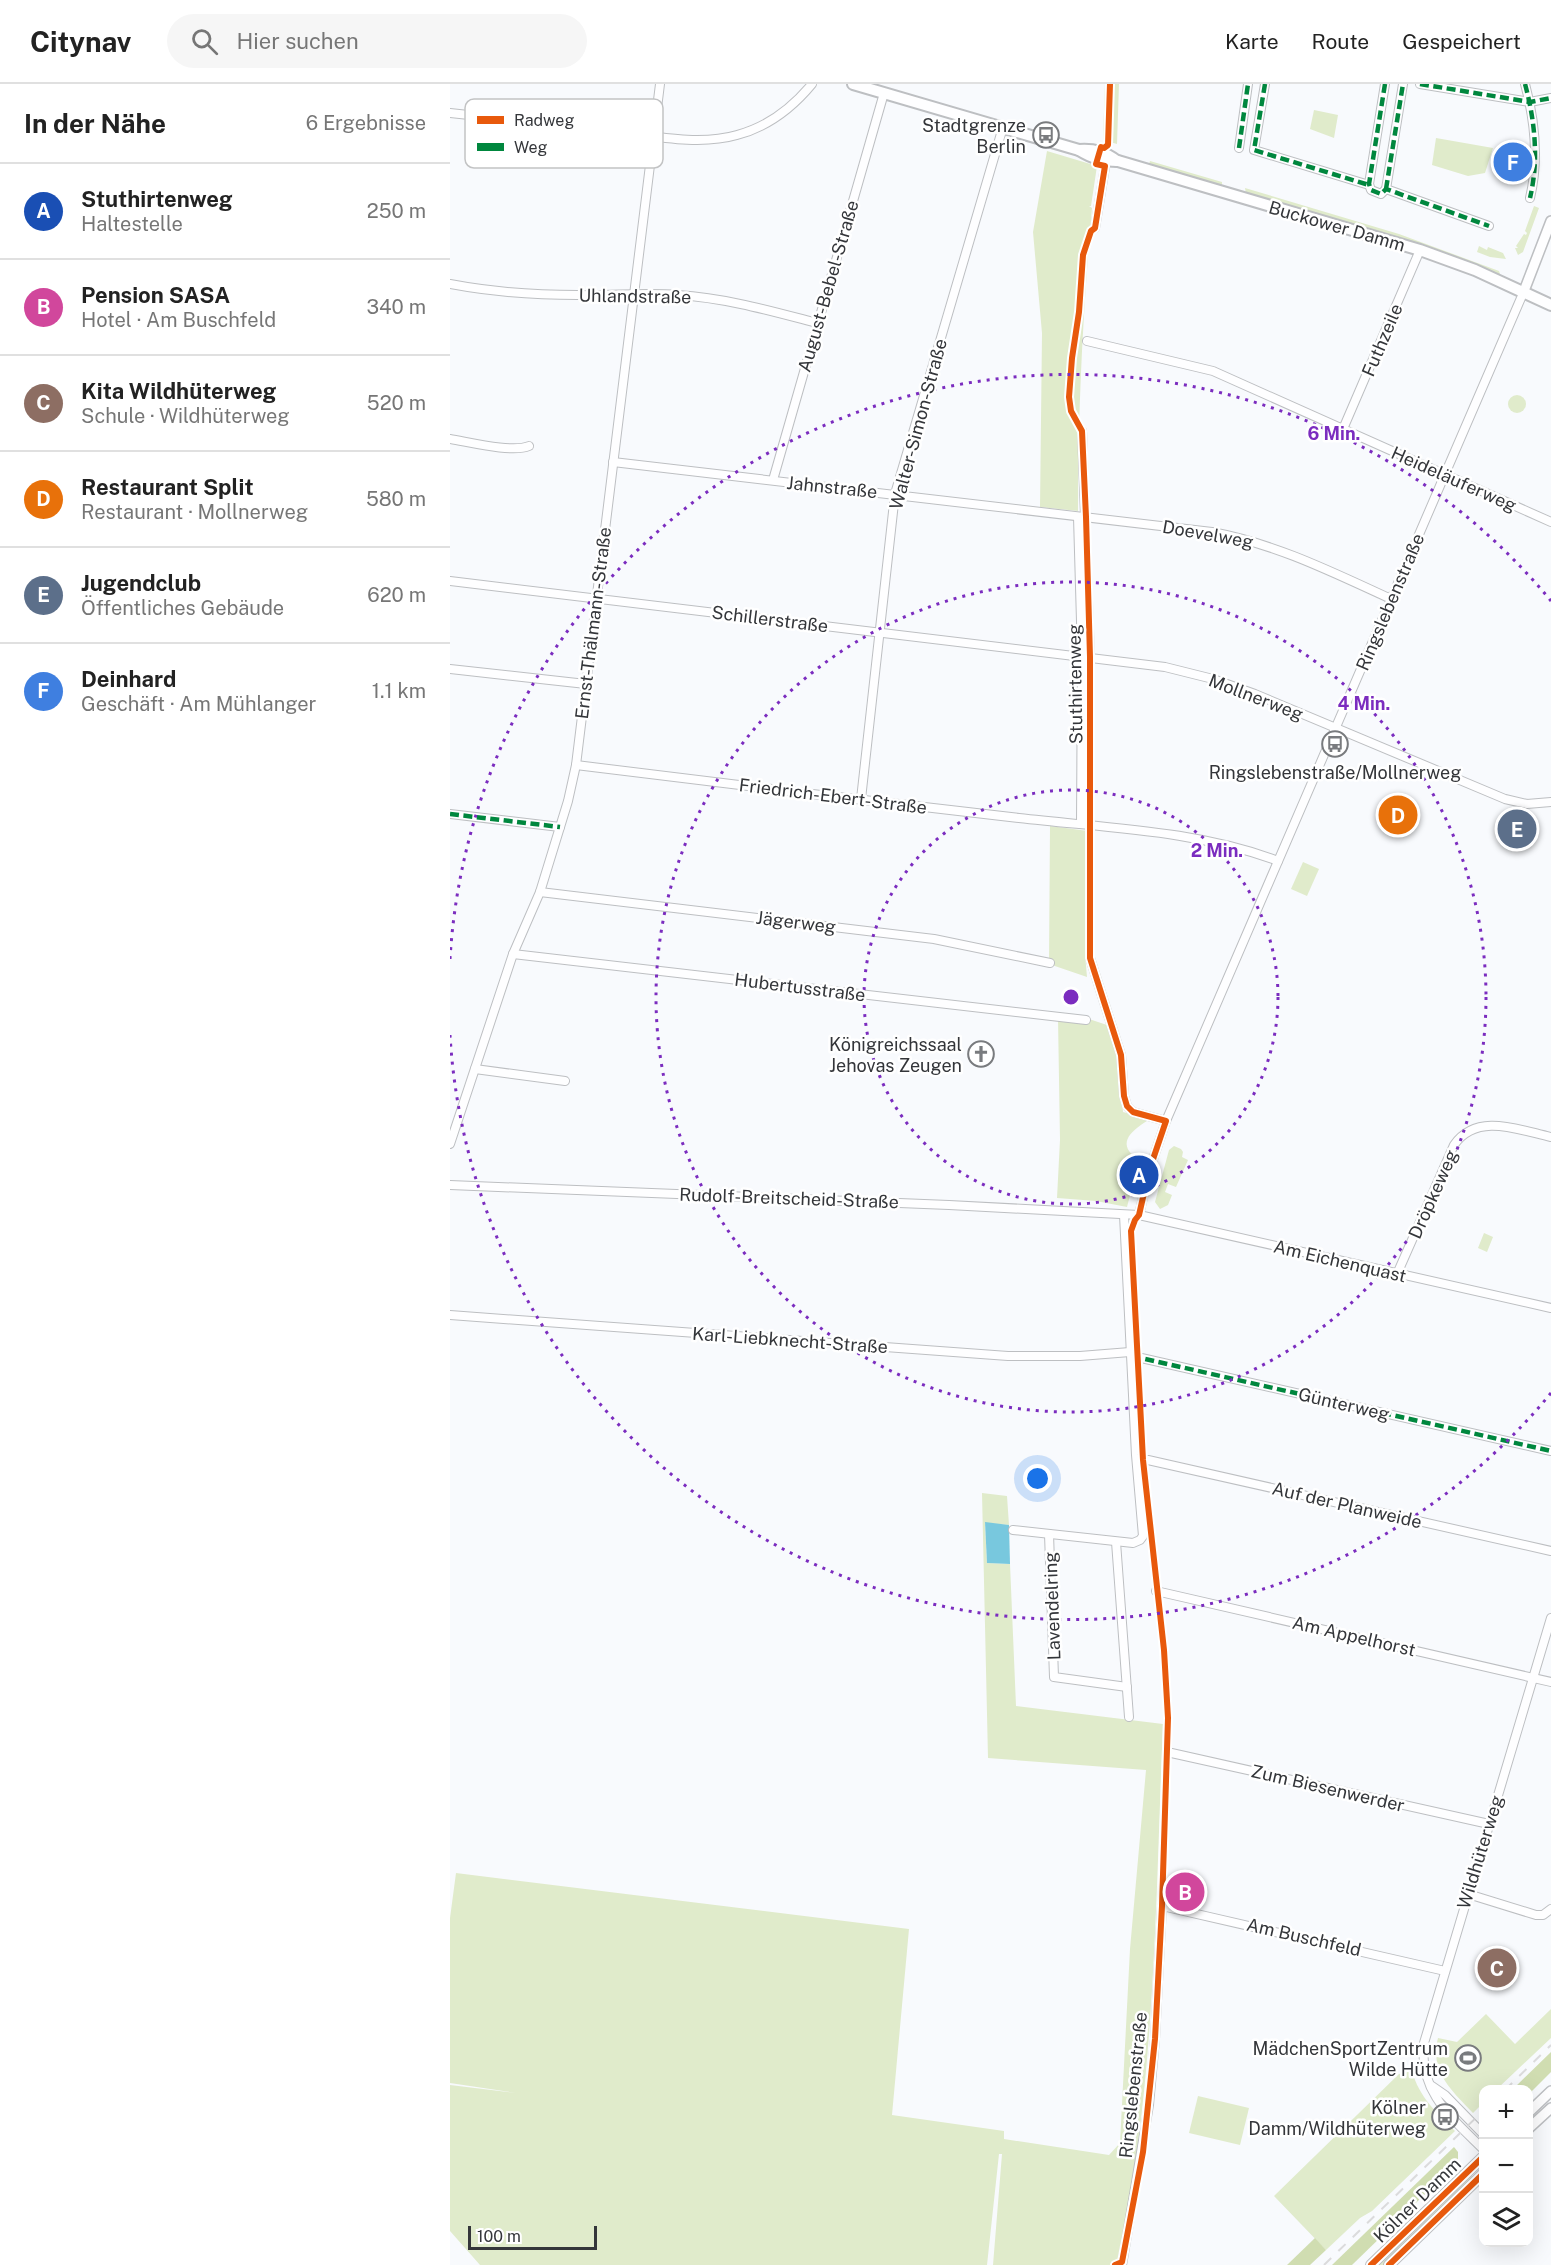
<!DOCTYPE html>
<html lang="de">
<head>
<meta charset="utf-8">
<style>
	:root { --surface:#fff; --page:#f6f6f6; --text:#222; --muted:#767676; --line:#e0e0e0; --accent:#2563eb }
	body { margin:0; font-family:"Public Sans",sans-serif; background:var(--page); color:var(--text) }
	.controls { position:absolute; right:18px; bottom:18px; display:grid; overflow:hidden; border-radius:12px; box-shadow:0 6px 24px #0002 }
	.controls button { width:54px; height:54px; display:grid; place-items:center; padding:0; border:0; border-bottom:2px solid var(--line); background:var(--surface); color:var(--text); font:30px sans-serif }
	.scale { position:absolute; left:18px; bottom:15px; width:129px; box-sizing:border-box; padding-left:6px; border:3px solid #34363a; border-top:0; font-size:16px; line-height:21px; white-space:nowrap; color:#34363a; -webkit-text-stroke:4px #fff; paint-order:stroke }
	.you { position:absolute; left:588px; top:1395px; width:21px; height:21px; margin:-15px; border:4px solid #fff; border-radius:50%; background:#1a73e8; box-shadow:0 0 0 9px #1a73e833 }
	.badge { display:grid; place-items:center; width:39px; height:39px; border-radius:50%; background:var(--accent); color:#fff; font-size:20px; font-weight:700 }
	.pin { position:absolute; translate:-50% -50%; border:3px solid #fff; box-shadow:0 2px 6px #0006 }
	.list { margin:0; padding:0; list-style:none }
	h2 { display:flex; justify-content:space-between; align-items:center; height:78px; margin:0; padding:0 24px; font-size:26px }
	h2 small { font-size:20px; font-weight:400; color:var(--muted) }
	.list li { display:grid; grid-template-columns:39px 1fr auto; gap:18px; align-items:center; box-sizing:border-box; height:96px; padding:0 24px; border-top:2px solid var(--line) }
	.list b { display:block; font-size:22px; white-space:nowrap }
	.list p { margin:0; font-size:20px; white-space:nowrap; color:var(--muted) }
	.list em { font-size:20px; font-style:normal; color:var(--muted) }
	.icon { flex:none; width:33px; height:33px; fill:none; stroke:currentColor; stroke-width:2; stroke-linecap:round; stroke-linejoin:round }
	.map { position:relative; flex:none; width:1101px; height:2181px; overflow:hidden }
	header { display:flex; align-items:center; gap:36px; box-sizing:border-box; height:84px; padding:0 30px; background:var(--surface); border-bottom:2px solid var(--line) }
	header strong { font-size:28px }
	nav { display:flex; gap:33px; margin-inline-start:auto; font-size:21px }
	.search { width:420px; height:54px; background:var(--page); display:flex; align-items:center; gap:15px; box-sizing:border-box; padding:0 21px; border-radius:33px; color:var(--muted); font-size:22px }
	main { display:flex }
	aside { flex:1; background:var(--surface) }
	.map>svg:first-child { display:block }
	.green { fill:#e0ebcb }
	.forest { fill:#d0ddb1 }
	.water { fill:#78c8de }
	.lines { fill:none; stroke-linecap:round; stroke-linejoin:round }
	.minor-casing { stroke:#bdbfc2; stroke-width:10 }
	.tertiary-casing { stroke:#bdbfc2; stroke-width:12 }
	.secondary-casing { stroke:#bdbfc2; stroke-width:14 }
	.minor { stroke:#fefeff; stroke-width:8 }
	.tertiary { stroke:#fefeff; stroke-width:9 }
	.secondary { stroke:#fefeff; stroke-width:10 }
	.rail { stroke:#dbdbdc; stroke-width:2; stroke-dasharray:10 10; stroke-linecap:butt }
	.quiet { stroke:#00873e; stroke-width:4.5; stroke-dasharray:9 4.5; stroke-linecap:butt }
	.cycleway-casing { stroke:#fff; stroke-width:10 }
	.cycleway { stroke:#e8590c; stroke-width:6 }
	.ring { fill:none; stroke:#7b2cbf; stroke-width:3; stroke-dasharray:3 6 }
	.labels { text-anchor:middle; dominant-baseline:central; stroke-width:5; stroke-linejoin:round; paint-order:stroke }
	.poi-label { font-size:18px; fill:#34363a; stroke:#fff; text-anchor:end }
	.street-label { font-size:18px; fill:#34363a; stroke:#fff }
	.key { fill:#fff; stroke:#c2c3c4; stroke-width:1.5 }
	.key-label { font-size:16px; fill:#34363a }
	.centre { fill:#7b2cbf; stroke:#fff; stroke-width:3 }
	.ring-label { font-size:18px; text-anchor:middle; font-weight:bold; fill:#7b2cbf; stroke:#fff; stroke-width:5; stroke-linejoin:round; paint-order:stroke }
</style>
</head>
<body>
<header>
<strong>Citynav</strong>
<div class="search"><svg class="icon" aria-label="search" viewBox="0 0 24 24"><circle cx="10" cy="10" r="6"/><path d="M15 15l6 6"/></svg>Hier suchen</div>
<nav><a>Karte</a><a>Route</a><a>Gespeichert</a></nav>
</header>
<main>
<aside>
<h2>In der Nähe<small>6 Ergebnisse</small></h2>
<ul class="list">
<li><span class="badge" style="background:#1a4fb4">A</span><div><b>Stuthirtenweg</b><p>Haltestelle</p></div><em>250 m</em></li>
<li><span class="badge" style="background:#d1479c">B</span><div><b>Pension SASA</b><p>Hotel · Am Buschfeld</p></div><em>340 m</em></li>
<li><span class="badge" style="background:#8d6e63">C</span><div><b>Kita Wildhüterweg</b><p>Schule · Wildhüterweg</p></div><em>520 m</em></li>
<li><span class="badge" style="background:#e8710a">D</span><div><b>Restaurant Split</b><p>Restaurant · Mollnerweg</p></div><em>580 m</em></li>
<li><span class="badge" style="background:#5c6f8a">E</span><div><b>Jugendclub</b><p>Öffentliches Gebäude</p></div><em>620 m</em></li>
<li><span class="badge" style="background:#3f7fe0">F</span><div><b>Deinhard</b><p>Geschäft · Am Mühlanger</p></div><em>1.1 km</em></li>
</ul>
</aside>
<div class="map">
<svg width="1101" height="2181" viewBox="0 0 1101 2181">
	<rect width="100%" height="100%" fill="#f8fafd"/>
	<g class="green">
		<polygon points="655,0 669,0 667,60 653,56"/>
		<polygon points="864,26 888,31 884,54 860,45"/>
		<polygon points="986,54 1043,64 1035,89 1018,92 982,81"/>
		<path d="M597 67 647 82 641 122H639L642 124C633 226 628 324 628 427L590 423 592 249 583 148Z"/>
		<polygon points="700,77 772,98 772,101 699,80"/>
		<polygon points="795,104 949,150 1049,187 1051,193 936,151 796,110"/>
		<polygon points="1084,122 1089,124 1073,168 1068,171 1065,164 1068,164 1066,162 1074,150 1076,151 1077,149 1075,147"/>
		<polygon points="1029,162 1037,166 1038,163 1053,169 1056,175 1040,173 1027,168"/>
		<circle cx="1067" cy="320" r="9"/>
		<polygon points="636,579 638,579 637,735 634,734"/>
		<polygon points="600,742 638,747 635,870 637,893 599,880"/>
		<polygon points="853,778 869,785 857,812 841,805"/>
		<path d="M608 934 639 935 660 942 668 967 673 1028 695 1034 697 1037C679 1048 666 1061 689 1076L677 1123 646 1117 607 1114 610 1056Z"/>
		<polygon points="724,1062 731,1065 733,1068 732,1073 738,1076 726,1103 718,1100 715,1108 722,1111 718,1121 710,1125 705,1118 719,1066"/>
		<polygon points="1034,1149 1043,1153 1037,1168 1028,1164"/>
		<path d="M532 1409 557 1412 559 1441 535 1439 537 1479 560 1480 566 1622 713 1640C707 1780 706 1921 688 2060 683 2100 674 2141 667 2181H543L552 2070H549L537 2181H30L0 2147V2001L66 2009 0 1999V1834L6 1789 459 1845 442 2031 554 2047V2055L659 2071 670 2059 680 1865 696 1686 538 1674Z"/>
		<path d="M1101 1925V1954L1047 2005 1034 2006 1033 2019 1023 2029C1002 2007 979 1987 988 1954L1007 1958 1036 1930 1065 1960Z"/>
		<path d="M962 1987C969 2013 987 2029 1005 2047L922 2127 910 2134 876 2166 824 2112 949 1990Z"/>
		<polygon points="748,2012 799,2024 790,2061 739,2049"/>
		<polygon points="1020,2090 1023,2094 933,2181 926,2181"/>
	</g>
	<g class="forest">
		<polygon points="1101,1968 1101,1988 1079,2010 1078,2006 1063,2005"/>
		<polygon points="1004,2063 1008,2068 1008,2078 902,2181 882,2181"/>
		<polygon points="865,2154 876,2166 860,2181 837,2181"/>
	</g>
	<polygon class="water" points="535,1438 559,1441 560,1480 537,1479"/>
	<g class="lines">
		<g class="minor-casing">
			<g id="minor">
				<polyline points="815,0 804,66 919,101"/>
				<polyline points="935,0 919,100 921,106 931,110 936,105 1039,142"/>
				<polyline points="970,0 1080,18 1101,14"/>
				<path d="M1075 0C1085 37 1089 76 1080 114"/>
				<path d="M0 29C55 35 110 41 164 47 204 52 249 62 287 51 317 43 343 23 362 0"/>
				<polyline points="789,64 798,0"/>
				<polyline points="936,105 953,0"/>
				<polyline points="645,144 657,71"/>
				<path d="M0 200C42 208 85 211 128 211 161 212 194 208 228 211 276 214 321 227 367 239"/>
				<polyline points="637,257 763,287 1101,438"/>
				<polyline points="893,345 970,166"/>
				<polyline points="632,347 640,573 640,874 671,971 674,1012 677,1022 683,1028 716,1037"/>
				<path d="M0 355C19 358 62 369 79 362"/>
				<path d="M163 378 762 448C826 460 882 488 941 515"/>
				<polyline points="323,396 434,9"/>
				<polyline points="628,433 632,572 631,740"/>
				<polyline points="0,497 715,583 763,595 805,610 1055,715 1077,720 1101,718"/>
				<polyline points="0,585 136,600"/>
				<path d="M126 681C274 700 421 717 569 734 655 744 746 746 828 777"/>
				<polyline points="411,715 445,410 553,43"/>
				<polyline points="0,730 110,743"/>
				<polyline points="90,808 484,855 600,879"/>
				<polyline points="63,870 636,936"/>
				<polyline points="25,985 115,997"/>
				<polyline points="0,1060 63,870 90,808 118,717 126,681 210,0"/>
				<polyline points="0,1101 499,1121 689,1131 1101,1224"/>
				<polyline points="689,1131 699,1087 716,1037 1074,207"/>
				<path d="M947 1190 1004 1061C1027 1028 1069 1046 1101 1053"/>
				<polyline points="0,1231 558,1272 630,1272 680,1268"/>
				<polyline points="687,1273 1101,1367"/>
				<polyline points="693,1376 698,1376 1101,1467"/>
				<polyline points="563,1446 683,1459 690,1456 693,1452 686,1371 674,1131"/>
				<polyline points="599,1450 604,1593 677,1603"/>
				<polyline points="666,1458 679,1633"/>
				<polyline points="706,1507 1101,1598"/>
				<polyline points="717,1668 1039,1740"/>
				<polyline points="1018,1810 1086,1831 1093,1831 1101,1825"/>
				<polyline points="982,2002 995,2011 1034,2051"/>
				<path d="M1034 2066C1003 2035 968 2008 974 1959L1101 1534"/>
				<polyline points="672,2181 699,2021 705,1955 712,1822 995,1887"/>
			</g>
		</g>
		<g class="tertiary-casing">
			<g id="tertiary">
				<polyline points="1074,207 1101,137"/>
				<polyline points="1078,2029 1101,2007"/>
				<polyline points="1078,2045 1101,2024"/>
				<polyline points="921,2181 1034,2072"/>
				<polyline points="939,2181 1034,2089"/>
			</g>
		</g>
		<g class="secondary-casing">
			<g id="secondary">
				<path d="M403 0 629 66C642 74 652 77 668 77L970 166 1025 186 1101 221"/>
				<path d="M629 66C645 65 655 68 667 77"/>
			</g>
		</g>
		<use href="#minor" class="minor"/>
		<use href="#tertiary" class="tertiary"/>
		<use href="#secondary" class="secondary"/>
		<g class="rail">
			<polyline points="1055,2006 1101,1961"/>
			<polyline points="874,2181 1034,2026"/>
		</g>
		<g class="quiet">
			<polyline points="815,0 804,66 919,101"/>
			<polyline points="935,0 919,100 921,106 931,110 936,105 1039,142"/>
			<polyline points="970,0 1080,18 1101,14"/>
			<path d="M1075 0C1085 37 1089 76 1080 114"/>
			<polyline points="789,64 798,0"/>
			<polyline points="936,105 953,0"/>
			<polyline points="0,730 110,743"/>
			<polyline points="687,1278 687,1273 691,1274 1101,1367"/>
		</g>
		<g class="cycleway-casing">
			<g id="cycleway">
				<polyline points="660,0 658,61 654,64 651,63 646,80 655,82 645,144 641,147 633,171 629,228 622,274 619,313 621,327 632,347 636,433 640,573 640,874 671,971 674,1012 677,1022 683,1028 716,1037 699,1087 689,1131 685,1136 681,1147 693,1376 714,1566 718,1634 712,1822 705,1955 693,2068 672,2178 665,2181"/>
				<polyline points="921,2181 1034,2072"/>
				<polyline points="939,2181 1034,2089"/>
			</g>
		</g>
		<use href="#cycleway" class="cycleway"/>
	</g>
	<g class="ring">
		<circle cx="621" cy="913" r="207"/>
		<circle cx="621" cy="913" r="415"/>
		<path d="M1101 1309A622 622 0 0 1 0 951M0 875A622 622 0 0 1 1101 517"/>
	</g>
	<defs>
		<g id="bus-ring" transform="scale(1.35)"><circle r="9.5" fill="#fff" stroke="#797b7e" stroke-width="1.5"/><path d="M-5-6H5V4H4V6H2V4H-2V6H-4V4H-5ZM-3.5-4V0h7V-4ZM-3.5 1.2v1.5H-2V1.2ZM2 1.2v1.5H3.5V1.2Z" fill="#797b7e"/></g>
		<g id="church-ring" transform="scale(1.35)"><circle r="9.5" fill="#fff" stroke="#797b7e" stroke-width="1.5"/><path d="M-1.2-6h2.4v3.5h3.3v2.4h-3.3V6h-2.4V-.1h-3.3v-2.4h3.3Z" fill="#797b7e"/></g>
		<g id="stadium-ring" transform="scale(1.35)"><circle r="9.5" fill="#fff" stroke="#797b7e" stroke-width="1.5"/><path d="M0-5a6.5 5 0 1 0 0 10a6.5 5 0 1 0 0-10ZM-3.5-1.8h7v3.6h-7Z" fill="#797b7e"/></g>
	</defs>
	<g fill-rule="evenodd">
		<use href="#bus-ring" x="596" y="51"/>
		<use href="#bus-ring" x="885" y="660"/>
		<use href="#church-ring" x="531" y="970"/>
		<use href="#stadium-ring" x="1018" y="1974"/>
		<use href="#bus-ring" x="995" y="2033"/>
	</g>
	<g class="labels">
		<g class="poi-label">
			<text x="576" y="41">Stadtgrenze<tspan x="576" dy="21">Berlin</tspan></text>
			<text x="885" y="688" text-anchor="middle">Ringslebenstraße/Mollnerweg</text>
			<text x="512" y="960">Königreichssaal<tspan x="512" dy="21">Jehovas Zeugen</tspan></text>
			<text x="998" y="1964">MädchenSportZentrum<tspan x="998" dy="21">Wilde Hütte</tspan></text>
			<text x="976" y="2023">Kölner<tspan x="976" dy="21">Damm/Wildhüterweg</tspan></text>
		</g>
		<g class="street-label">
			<text transform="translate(887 142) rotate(16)">Buckower Damm</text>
			<text transform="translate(378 202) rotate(-74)">August-Bebel-Straße</text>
			<text transform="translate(185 212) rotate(1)">Uhlandstraße</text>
			<text transform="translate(932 256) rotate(-67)">Futhzeile</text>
			<text transform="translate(468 340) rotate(-75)">Walter-Simon-Straße</text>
			<text transform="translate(1004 395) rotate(24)">Heideläuferweg</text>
			<text transform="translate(382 403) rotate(6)">Jahnstraße</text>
			<text transform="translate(758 450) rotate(10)">Doevelweg</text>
			<text transform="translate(940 518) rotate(-67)">Ringslebenstraße</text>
			<text transform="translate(320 535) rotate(7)">Schillerstraße</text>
			<text transform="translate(143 539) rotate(-83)">Ernst-Thälmann-Straße</text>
			<text transform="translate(625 600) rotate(-91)">Stuthirtenweg</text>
			<text transform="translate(806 613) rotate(21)">Mollnerweg</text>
			<text transform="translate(383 712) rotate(7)">Friedrich-Ebert-Straße</text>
			<text transform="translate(346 838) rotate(7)">Jägerweg</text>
			<text transform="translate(350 903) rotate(7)">Hubertusstraße</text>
			<text transform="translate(983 1110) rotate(-66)">Dröpkeweg</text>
			<text transform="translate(339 1114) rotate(2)">Rudolf-Breitscheid-Straße</text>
			<text transform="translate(890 1177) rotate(13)">Am Eichenquast</text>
			<text transform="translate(340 1256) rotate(4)">Karl-Liebknecht-Straße</text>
			<text transform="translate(894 1320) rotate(13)">Günterweg</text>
			<text transform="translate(897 1421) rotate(13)">Auf der Planweide</text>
			<text transform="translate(602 1522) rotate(-92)">Lavendelring</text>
			<text transform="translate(904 1552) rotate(13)">Am Appelhorst</text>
			<text transform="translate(878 1704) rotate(13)">Zum Biesenwerder</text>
			<text transform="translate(1030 1768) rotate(-73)">Wildhüterweg</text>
			<text transform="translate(854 1853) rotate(13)">Am Buschfeld</text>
			<text transform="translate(683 2001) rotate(-84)">Ringslebenstraße</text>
			<text transform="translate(967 2116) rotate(-44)">Kölner Damm</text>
		</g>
	</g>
	<rect x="15" y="15" width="198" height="69" rx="9" class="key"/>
	<rect x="27" y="32" width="27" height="8" fill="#e8590c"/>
	<rect x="27" y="59" width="27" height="8" fill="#00873e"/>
	<g class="key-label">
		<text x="64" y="42">Radweg</text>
		<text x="64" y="69">Weg</text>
	</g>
	<circle cx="621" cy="913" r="9" class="centre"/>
	<g class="ring-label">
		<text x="884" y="356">6 Min.</text>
		<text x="914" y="626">4 Min.</text>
		<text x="767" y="773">2 Min.</text>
	</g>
</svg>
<div class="controls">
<button>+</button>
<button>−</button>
<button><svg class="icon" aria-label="layers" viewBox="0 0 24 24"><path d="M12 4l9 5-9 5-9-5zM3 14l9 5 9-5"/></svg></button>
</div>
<div class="scale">100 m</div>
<div class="you"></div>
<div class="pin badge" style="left:689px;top:1091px;background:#1a4fb4">A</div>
<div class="pin badge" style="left:735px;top:1808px;background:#d1479c">B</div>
<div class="pin badge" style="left:1047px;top:1884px;background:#8d6e63">C</div>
<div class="pin badge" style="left:948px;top:731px;background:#e8710a">D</div>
<div class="pin badge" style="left:1067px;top:745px;background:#5c6f8a">E</div>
<div class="pin badge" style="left:1063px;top:78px;background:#3f7fe0">F</div>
</div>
</main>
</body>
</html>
